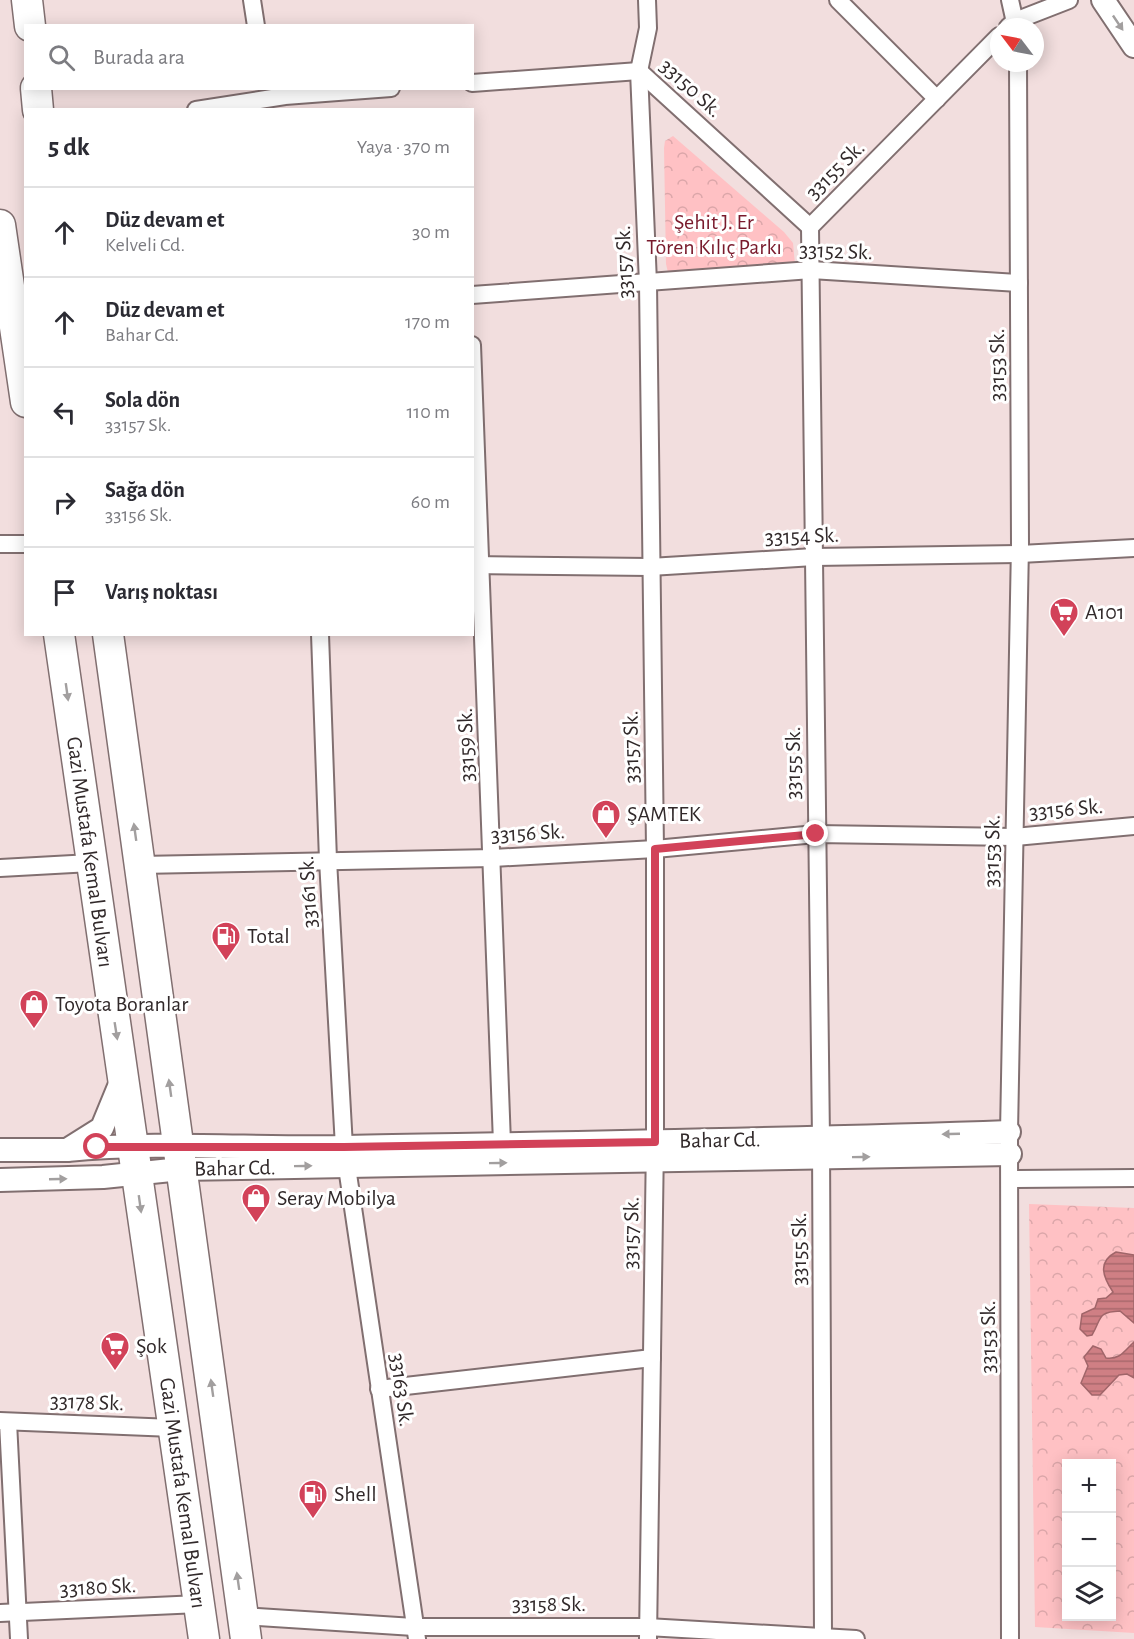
<!DOCTYPE html>
<html lang="tr">
<head>
<meta charset="utf-8">
<style>
	:root { --surface:#fff; --page:#f2f2f3; --text:#2b2b33; --muted:#7c7c81; --line:#e1e1e2 }
	body { margin:0; font-family:"Alegreya Sans",sans-serif; background:var(--page); color:var(--text) }
	.controls { position:absolute; right:18px; bottom:18px; display:grid; overflow:hidden; border-radius:0px; box-shadow:0 3px 15px #0003 }
	.controls button { width:54px; height:54px; display:grid; place-items:center; padding:0; border:0; border-bottom:2px solid var(--line); background:var(--surface); color:var(--text); font:30px sans-serif }
	.compass { position:absolute; left:990px; top:18px; width:54px; height:54px; border-radius:50%; background:var(--surface); box-shadow:0 3px 15px #0003; rotate:302deg }
	.stop { position:absolute; width:18px; height:18px; margin:-14px; border:4px solid #d24259; border-radius:50%; background:#fff }
	.stop.end { background:#d24259; border-color:#fff; box-shadow:0 2px 6px #0008 }
	.list { margin:0; padding:0; list-style:none }
	h2 { display:flex; justify-content:space-between; align-items:center; height:78px; margin:0; padding:0 24px; font-size:26px }
	h2 small { font-size:20px; font-weight:400; color:var(--muted) }
	.list li { display:grid; grid-template-columns:39px 1fr auto; gap:18px; align-items:center; box-sizing:border-box; height:90px; padding:0 24px; border-top:2px solid var(--line) }
	.list b { display:block; font-size:22px; white-space:nowrap }
	.list p { margin:0; font-size:20px; white-space:nowrap; color:var(--muted) }
	.list em { font-size:20px; font-style:normal; color:var(--muted) }
	.icon { flex:none; width:33px; height:33px; fill:none; stroke:currentColor; stroke-width:2; stroke-linecap:round; stroke-linejoin:round }
	.map { position:relative; flex:none; width:1134px; height:1639px; overflow:hidden }
	.search { position:absolute; background:var(--surface); box-shadow:0 3px 15px #0003; left:24px; top:24px; width:450px; height:66px; display:flex; align-items:center; gap:15px; box-sizing:border-box; padding:0 21px; border-radius:0px; color:var(--muted); font-size:22px }
	.panel { position:absolute; background:var(--surface); box-shadow:0 3px 15px #0003; left:24px; top:108px; width:450px; height:528px; border-radius:0px }
	.map>svg:first-child { display:block }
	.park { fill:url(#park-crowns); fill-rule:evenodd }
	.water { fill:url(#water-rules); stroke:#a06569; stroke-width:1.5 }
	.lines { fill:none; stroke-linecap:round; stroke-linejoin:round }
	.street-casing { stroke:#816f70; stroke-width:20 }
	.secondary-casing { stroke:#816f70; stroke-width:26 }
	.highway-casing { stroke:#816f70; stroke-width:33 }
	.street { stroke:#fff; stroke-width:16 }
	.secondary { stroke:#fff; stroke-width:22 }
	.highway { stroke:#fff; stroke-width:30 }
	.oneway { fill:#a29f9f }
	.route { stroke:#d24259; stroke-width:8 }
	.labels { text-anchor:middle; dominant-baseline:central; stroke-width:6; stroke-linejoin:round; paint-order:stroke }
	.street-label { font-size:22px; fill:#31292a; stroke:#fff }
	.park-label { font-size:22px; fill:#791a2c; stroke:#fff }
	.poi-label { font-size:22px; fill:#31292a; stroke:#fff; text-anchor:start }
</style>
</head>
<body>
<div class="map">
<svg width="1134" height="1639" viewBox="0 0 1134 1639">
	<defs>
		<pattern id="park-crowns" width="20" height="18" patternUnits="userSpaceOnUse" patternTransform="scale(1.5)"><rect width="20" height="18" fill="#ffc1c4"/><path d="M2 6a3 3 0 1 1 6 0M12 15a3 3 0 1 1 6 0" fill="none" stroke="#dba6a9"/></pattern>
		<pattern id="water-rules" width="6" height="5" patternUnits="userSpaceOnUse" patternTransform="scale(1.5)"><rect width="6" height="5" fill="#cf7f84"/><path d="M0 2.5h6" fill="none" stroke="#a9686c"/></pattern>
	</defs>
	<rect width="100%" height="100%" fill="#f2dede"/>
	<g class="park">
		<polygon points="673,136 784,232 793,243 795,264 670,281 666,264 664,148 665,141"/>
		<path d="M1029 1204 1134 1208V1633L1035 1627ZM1066 1464H1112V1616H1066Z"/>
	</g>
	<g class="water">
		<path d="M1116 1252 1134 1255V1323L1120 1311C1096 1312 1102 1319 1092 1335L1087 1336 1080 1329 1082 1314 1095 1308 1098 1299 1106 1298 1113 1292C1103 1277 1097 1262 1116 1252Z"/>
		<path d="M1134 1342V1378L1127 1374 1119 1375 1100 1395H1092L1081 1383 1088 1366 1084 1357 1093 1346 1101 1349 1106 1358C1120 1360 1124 1351 1134 1342Z"/>
	</g>
	<g class="lines">
		<g class="street-casing">
			<g id="street">
				<polyline points="252,0 256,26"/>
				<polyline points="647,0 648,28 639,71 648,283 655,849 655,1141 648,1639"/>
				<polyline points="838,0 937,99"/>
				<polyline points="1010,0 1016,27"/>
				<polyline points="1008,27 1015,21 1069,0"/>
				<polyline points="472,83 639,71 810,227"/>
				<polyline points="196,110 285,96 391,88"/>
				<polyline points="472,295 811,270 1019,283"/>
				<polyline points="472,345 502,1143"/>
				<polyline points="0,544 26,544"/>
				<polyline points="472,565 650,567 814,557 1020,554 1134,548"/>
				<polyline points="320,634 328,860 344,1147 417,1639"/>
				<polyline points="140,865 493,858 655,849 816,834 1015,837 1134,826"/>
				<polyline points="0,868 91,863"/>
				<polyline points="1010,1179 1134,1178"/>
				<polyline points="379,1389 652,1358"/>
				<polyline points="0,1421 173,1428"/>
				<polyline points="8,1422 19,1639"/>
				<polyline points="0,1613 199,1604"/>
				<polyline points="243,1616 414,1627 647,1627 856,1639"/>
				<polyline points="823,1639 821,1139 810,227 999,36"/>
				<polyline points="1010,1639 1009,1132 1020,545 1018,63"/>
			</g>
		</g>
		<g class="secondary-casing">
			<g id="secondary">
				<polyline points="1103,0 1134,46"/>
				<polyline points="0,1150 67,1150 102,1128 123,1077"/>
				<path d="M67 1150C160 1141 254 1149 347 1147 568 1143 789 1140 1009 1132"/>
				<polyline points="0,1180 103,1177 181,1169 1010,1154"/>
			</g>
		</g>
		<g class="highway-casing">
			<g id="highway">
				<polyline points="27,0 30,26"/>
				<polyline points="36,88 38,110"/>
				<polyline points="0,225 26,402"/>
				<polyline points="59,634 204,1639"/>
				<polyline points="108,634 246,1639"/>
			</g>
		</g>
		<use href="#street" class="street"/>
		<use href="#secondary" class="secondary"/>
		<use href="#highway" class="highway"/>
	</g>
	<defs><path id="oneway-solid" d="M-6-.8H1V-3.2L6.5 0L1 3.2V.8H-6Z" transform="scale(1.5)"/></defs>
	<g class="oneway">
		<use href="#oneway-solid" transform="translate(1118 23) rotate(56)"/>
		<use href="#oneway-solid" transform="translate(67 692) rotate(82)"/>
		<use href="#oneway-solid" transform="translate(135 832) rotate(-98)"/>
		<use href="#oneway-solid" transform="translate(116 1031) rotate(81)"/>
		<use href="#oneway-solid" transform="translate(170 1088) rotate(-98)"/>
		<use href="#oneway-solid" transform="translate(951 1134) rotate(178)"/>
		<use href="#oneway-solid" transform="translate(861 1157) rotate(-1)"/>
		<use href="#oneway-solid" transform="translate(498 1163) rotate(-1)"/>
		<use href="#oneway-solid" transform="translate(303 1166) rotate(-1)"/>
		<use href="#oneway-solid" transform="translate(58 1179) rotate(-2)"/>
		<use href="#oneway-solid" transform="translate(140 1204) rotate(82)"/>
		<use href="#oneway-solid" transform="translate(212 1388) rotate(-98)"/>
		<use href="#oneway-solid" transform="translate(238 1581) rotate(-98)"/>
	</g>
	<g class="lines">
		<polyline class="route" points="97,1147 344,1147 655,1142 655,849 816,834"/>
	</g>
	<defs>
		<g id="supermarket-pin" transform="scale(1.5)"><path d="M0 17L-7.5 6A9.5 9.5 0 1 1 7.5 6Z" fill="#d24259" stroke="#fff"/><path d="M-6-5.5h2.5l.6 2H6L4.5 2H-2.5L-4.4-4H-6ZM-1.5 3.2a1.3 1.3 0 1 0 .1 0ZM3 3.2a1.3 1.3 0 1 0 .1 0Z" fill="#fff"/></g>
		<g id="shop-pin" transform="scale(1.5)"><path d="M0 17L-7.5 6A9.5 9.5 0 1 1 7.5 6Z" fill="#d24259" stroke="#fff"/><path d="M-5-2.5h2.3a2.7 3.5 0 0 1 5.4 0H5L5.5 6h-11ZM-1.5-2.5h3a1.5 2.3 0 0 0-3 0Z" fill="#fff"/></g>
		<g id="fuel-pin" transform="scale(1.5)"><path d="M0 17L-7.5 6A9.5 9.5 0 1 1 7.5 6Z" fill="#d24259" stroke="#fff"/><path d="M-5.5-6h7V0h2V4h1.3V-2.5L3-4.5l.8-.8L6-3V5H2.5V1h-1V6h-7ZM-4.2-4.7v3.2H.2V-4.7Z" fill="#fff"/></g>
	</defs>
	<g fill-rule="evenodd">
		<use href="#supermarket-pin" x="1064" y="612"/>
		<use href="#shop-pin" x="606" y="814"/>
		<use href="#fuel-pin" x="226" y="936"/>
		<use href="#shop-pin" x="34" y="1004"/>
		<use href="#shop-pin" x="256" y="1198"/>
		<use href="#supermarket-pin" x="115" y="1346"/>
		<use href="#fuel-pin" x="313" y="1494"/>
	</g>
	<g class="labels">
		<g class="street-label">
			<text transform="translate(691 88) rotate(42)">33150 Sk.</text>
			<text transform="translate(835 170) rotate(-45)">33155 Sk.</text>
			<text transform="translate(836 251) rotate(2)">33152 Sk.</text>
			<text transform="translate(624 262) rotate(-92)">33157 Sk.</text>
			<text transform="translate(997 365) rotate(-90)">33153 Sk.</text>
			<text transform="translate(802 536) rotate(-2)">33154 Sk.</text>
			<text transform="translate(466 745) rotate(-92)">33159 Sk.</text>
			<text transform="translate(631 747) rotate(-91)">33157 Sk.</text>
			<text transform="translate(793 763) rotate(-90)">33155 Sk.</text>
			<text transform="translate(1066 809) rotate(-5)">33156 Sk.</text>
			<text transform="translate(528 833) rotate(-3)">33156 Sk.</text>
			<text transform="translate(992 851) rotate(-89)">33153 Sk.</text>
			<text transform="translate(90 852) rotate(82)">Gazi Mustafa Kemal Bulvarı</text>
			<text transform="translate(308 892) rotate(-93)">33161 Sk.</text>
			<text transform="translate(720 1140) rotate(-1)">Bahar Cd.</text>
			<text transform="translate(235 1168) rotate(-1)">Bahar Cd.</text>
			<text transform="translate(631 1233) rotate(-89)">33157 Sk.</text>
			<text transform="translate(799 1249) rotate(-90)">33155 Sk.</text>
			<text transform="translate(988 1337) rotate(-90)">33153 Sk.</text>
			<text transform="translate(402 1390) rotate(82)">33163 Sk.</text>
			<text transform="translate(87 1402) rotate(2)">33178 Sk.</text>
			<text transform="translate(183 1493) rotate(82)">Gazi Mustafa Kemal Bulvarı</text>
			<text transform="translate(98 1587) rotate(-3)">33180 Sk.</text>
			<text x="549" y="1604">33158 Sk.</text>
		</g>
		<g class="park-label">
			<text x="714" y="222">Şehit J. Er<tspan x="714" dy="25">Tören Kılıç Parkı</tspan></text>
		</g>
		<g class="poi-label">
			<text x="1085" y="612">A101</text>
			<text x="627" y="814">ŞAMTEK</text>
			<text x="247" y="936">Total</text>
			<text x="55" y="1004">Toyota Boranlar</text>
			<text x="277" y="1198">Seray Mobilya</text>
			<text x="136" y="1346">Şok</text>
			<text x="334" y="1494">Shell</text>
		</g>
	</g>
</svg>
<div class="controls">
<button>+</button>
<button>−</button>
<button><svg class="icon" aria-label="layers" viewBox="0 0 24 24"><path d="M12 4l9 5-9 5-9-5zM3 14l9 5 9-5"/></svg></button>
</div>
<svg class="compass" viewBox="-18 -18 36 36"><path d="M0-13l5 13h-10z" fill="#e53935"/><path d="M0 13l5-13h-10z" fill="#7c7c81"/></svg>
<div class="stop" style="left:97px;top:1147px"></div>
<div class="stop end" style="left:816px;top:834px"></div>
<div class="search"><svg class="icon" aria-label="search" viewBox="0 0 24 24"><circle cx="10" cy="10" r="6"/><path d="M15 15l6 6"/></svg>Burada ara</div>
<section class="panel">
<h2>5 dk<small>Yaya · 370 m</small></h2>
<ul class="list">
<li><svg class="icon" aria-label="ahead" viewBox="0 0 24 24"><path d="M12 20V5M6 11l6-6 6 6"/></svg><div><b>Düz devam et</b><p>Kelveli Cd.</p></div><em>30 m</em></li>
<li><svg class="icon" aria-label="ahead" viewBox="0 0 24 24"><path d="M12 20V5M6 11l6-6 6 6"/></svg><div><b>Düz devam et</b><p>Bahar Cd.</p></div><em>170 m</em></li>
<li><svg class="icon" aria-label="left" viewBox="0 0 24 24"><path d="M17 20v-9H6M10 6l-5 5 5 5"/></svg><div><b>Sola dön</b><p>33157 Sk.</p></div><em>110 m</em></li>
<li><svg class="icon" aria-label="right" viewBox="0 0 24 24"><path d="M7 20v-9h11M14 6l5 5-5 5"/></svg><div><b>Sağa dön</b><p>33156 Sk.</p></div><em>60 m</em></li>
<li><svg class="icon" aria-label="arrive" viewBox="0 0 24 24"><path d="M6 21V4h12l-3 4 3 4H6"/></svg><div><b>Varış noktası</b></div></li>
</ul>
</section>
</div>
</body>
</html>
